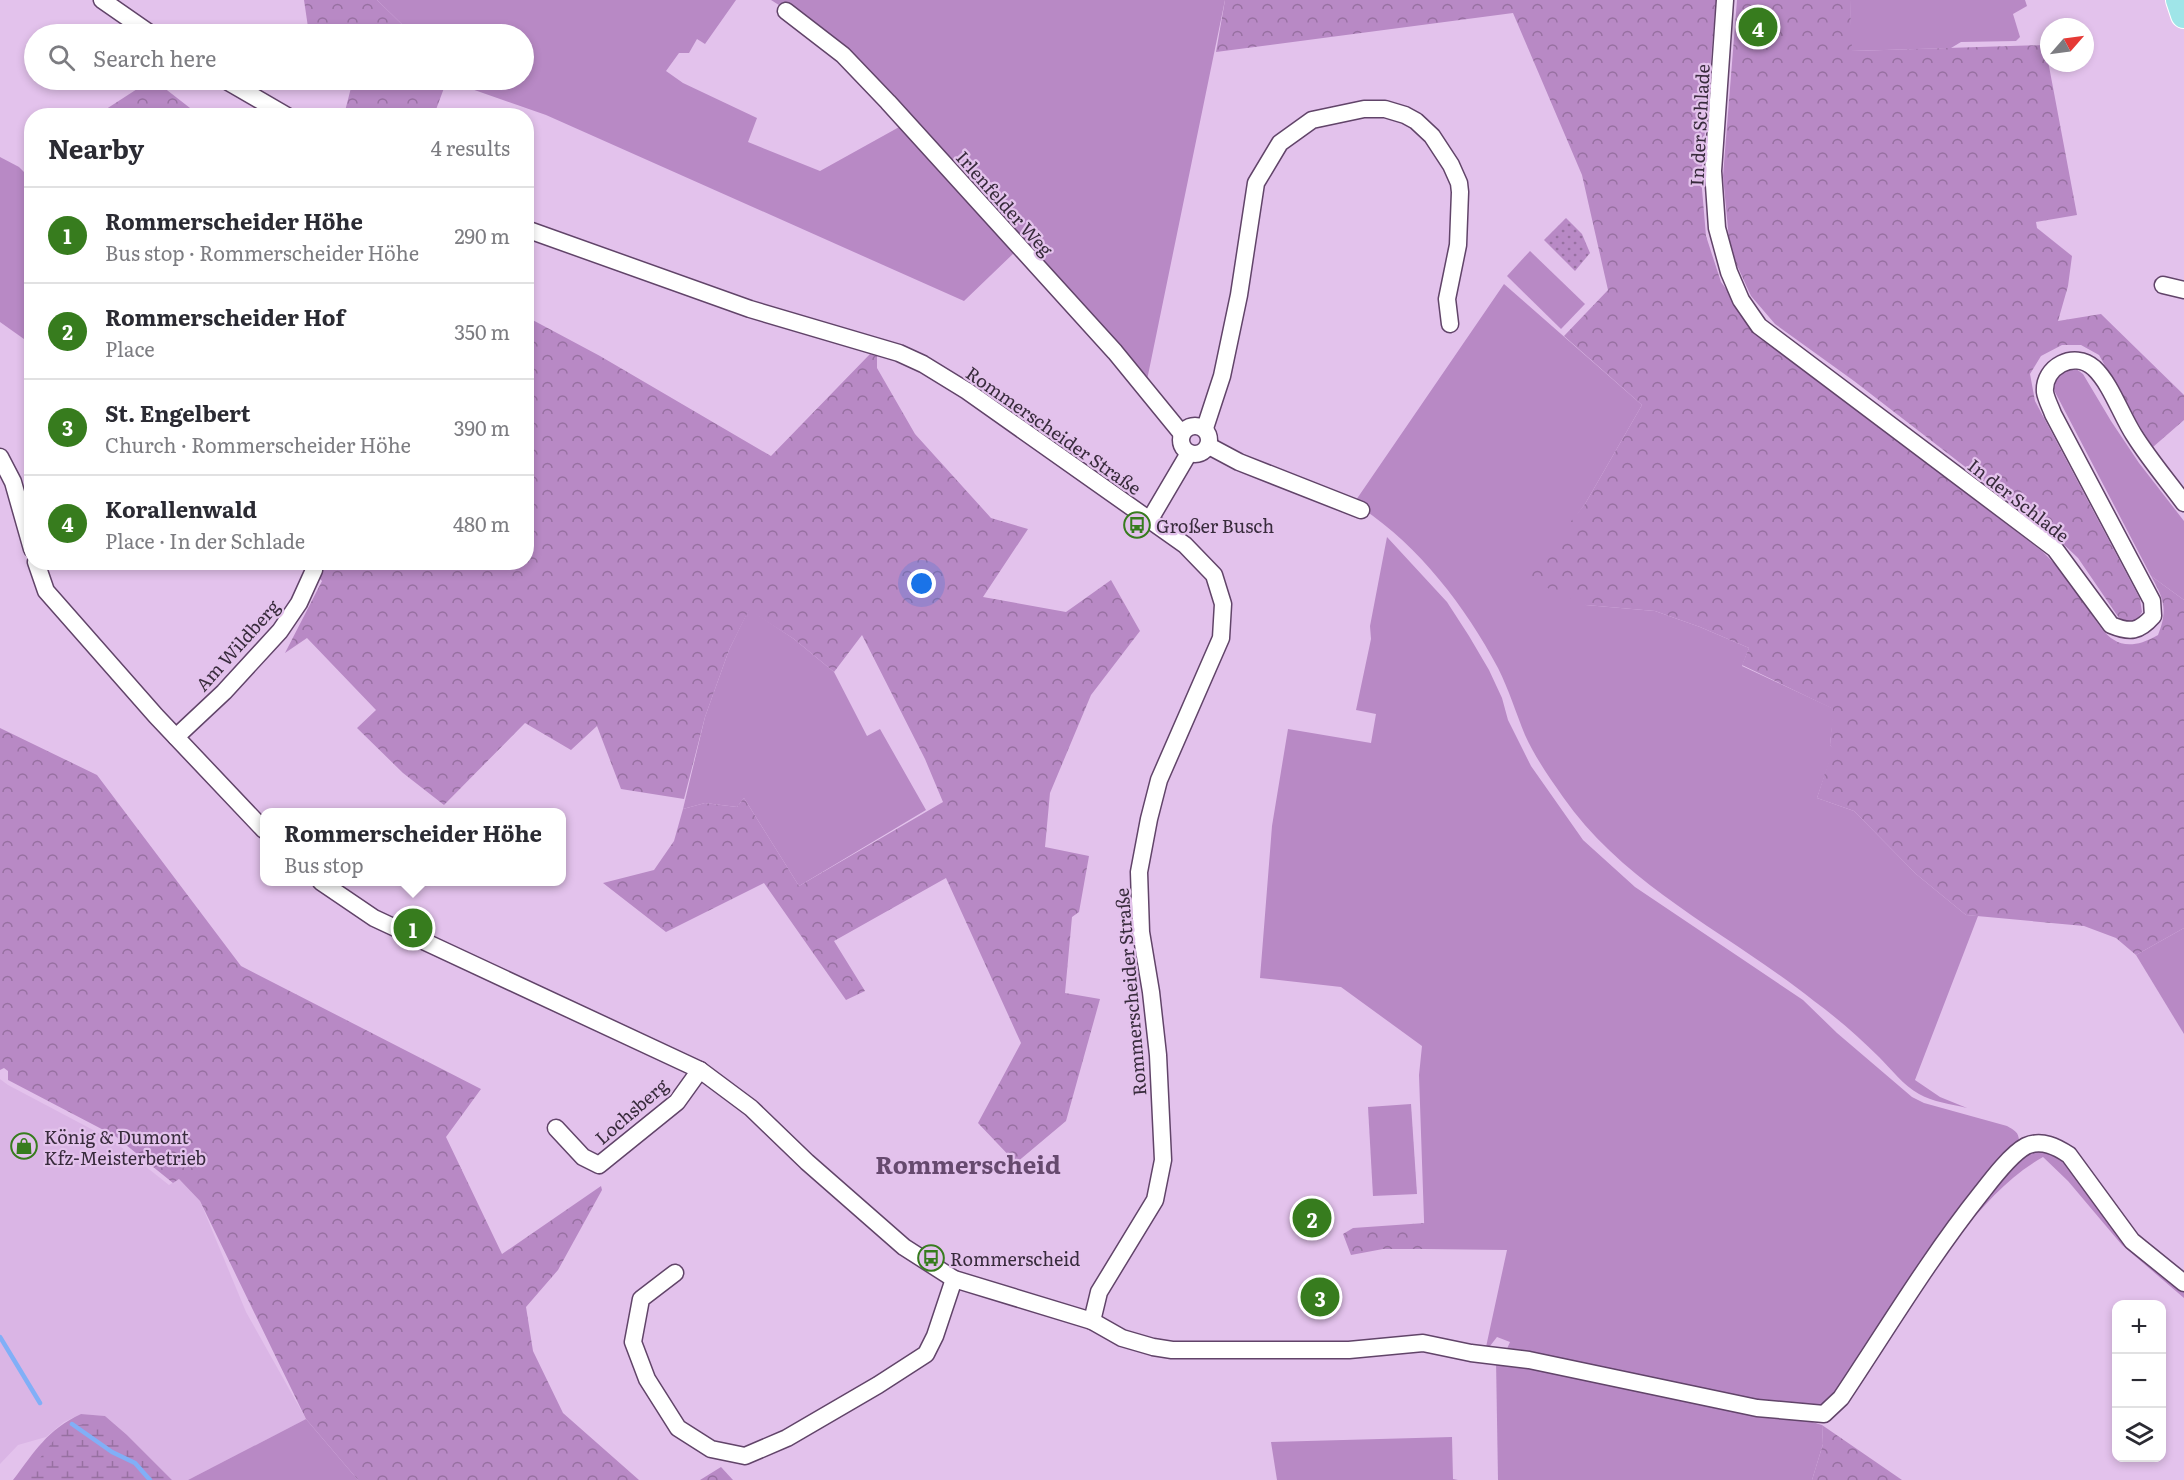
<!DOCTYPE html>
<html lang="en">
<head>
<meta charset="utf-8">
<style>
	:root { --surface:#fff; --page:#f7f7f7; --text:#2b2b33; --muted:#7c7c81; --line:#e1e1e2; --accent:#377c1e }
	body { margin:0; font-family:Literata,serif; background:var(--page); color:var(--text) }
	.controls { position:absolute; right:18px; bottom:18px; display:grid; overflow:hidden; border-radius:12px; box-shadow:0 3px 9px #0003 }
	.controls button { width:54px; height:54px; display:grid; place-items:center; padding:0; border:0; border-bottom:2px solid var(--line); background:var(--surface); color:var(--text); font:30px sans-serif }
	.compass { position:absolute; left:2040px; top:18px; width:54px; height:54px; border-radius:50%; background:var(--surface); box-shadow:0 3px 9px #0003; rotate:62deg }
	.you { position:absolute; left:922px; top:584px; width:21px; height:21px; margin:-15px; border:4px solid #fff; border-radius:50%; background:#1a73e8; box-shadow:0 0 0 9px #1a73e833 }
	.badge { display:grid; place-items:center; width:39px; height:39px; border-radius:50%; background:var(--accent); color:#fff; font-size:20px; font-weight:700 }
	.pin { position:absolute; translate:-50% -50%; border:3px solid #fff; box-shadow:0 2px 6px #0006 }
	.popup { position:absolute; left:260px; top:808px; width:306px; height:78px; box-sizing:border-box; display:grid; place-content:center; border-radius:12px; background:var(--surface); filter:drop-shadow(0 2px 4px #0005); font-size:20px; white-space:nowrap; color:var(--muted) }
	.popup b { font-size:22px; color:var(--text) }
	.popup::after { content:''; position:absolute; left:50%; top:100%; margin-left:-12px; border:12px solid transparent; border-top-color:var(--surface) }
	.list { margin:0; padding:0; list-style:none }
	h2 { display:flex; justify-content:space-between; align-items:center; height:78px; margin:0; padding:0 24px; font-size:26px }
	h2 small { font-size:20px; font-weight:400; color:var(--muted) }
	.list li { display:grid; grid-template-columns:39px 1fr auto; gap:18px; align-items:center; box-sizing:border-box; height:96px; padding:0 24px; border-top:2px solid var(--line) }
	.list b { display:block; font-size:22px; white-space:nowrap }
	.list p { margin:0; font-size:20px; white-space:nowrap; color:var(--muted) }
	.list em { font-size:20px; font-style:normal; color:var(--muted) }
	.icon { flex:none; width:33px; height:33px; fill:none; stroke:currentColor; stroke-width:2; stroke-linecap:round; stroke-linejoin:round }
	.map { position:relative; flex:none; width:2184px; height:1480px; overflow:hidden }
	.search { position:absolute; background:var(--surface); box-shadow:0 3px 9px #0003; left:24px; top:24px; width:510px; height:66px; display:flex; align-items:center; gap:15px; box-sizing:border-box; padding:0 21px; border-radius:33px; color:var(--muted); font-size:22px }
	.panel { position:absolute; background:var(--surface); box-shadow:0 3px 9px #0003; left:24px; top:108px; width:510px; height:462px; border-radius:24px }
	.map>svg:first-child { display:block }
	.built { fill:#dab5e5 }
	.green { fill:#b889c5 }
	.forest { fill:url(#forest-crowns) }
	.wetland { fill:url(#wetland-marsh) }
	.park { fill:url(#park-dots) }
	.lines { fill:none; stroke-linecap:round; stroke-linejoin:round }
	.stream { stroke:#81aff7; stroke-width:4.5 }
	.minor-casing { stroke:#614469; stroke-width:19 }
	.primary-casing { stroke:#fff; stroke-width:28 }
	.minor { stroke:#fff; stroke-width:16 }
	.primary { stroke:#9fe5e8; stroke-width:26 }
	.labels { text-anchor:middle; dominant-baseline:central; stroke-width:4.5; stroke-linejoin:round; paint-order:stroke }
	.street-label { font-size:18px; fill:#382b3c; stroke:#e3c2ec }
	.poi-label { font-size:18px; fill:#382b3c; stroke:#e3c2ec; text-anchor:start }
	.district-label { font-size:24px; font-weight:bold; fill:#66496e; stroke:#e3c2ec }
</style>
</head>
<body>
<div class="map">
<svg width="2184" height="1480" viewBox="0 0 2184 1480">
	<defs>
		<pattern id="forest-crowns" width="20" height="18" patternUnits="userSpaceOnUse" patternTransform="scale(1.5)"><rect width="20" height="18" fill="#b889c5"/><path d="M2 6a3 3 0 1 1 6 0M12 15a3 3 0 1 1 6 0" fill="none" stroke="#9770a1"/></pattern>
		<pattern id="wetland-marsh" width="20" height="14" patternUnits="userSpaceOnUse" patternTransform="scale(1.5)"><rect width="20" height="14" fill="#b889c5"/><path d="M1 5h8M5 5V1M11 12h8M15 12V8" fill="none" stroke="#9770a1"/></pattern>
		<pattern id="park-dots" width="8" height="8" patternUnits="userSpaceOnUse" patternTransform="scale(1.5)"><rect width="8" height="8" fill="#b889c5"/><path d="M2 2h.1M6 6h.1" fill="none" stroke="#9770a1" stroke-width="1.8" stroke-linecap="round"/></pattern>
	</defs>
	<rect width="100%" height="100%" fill="#e3c2ec"/>
	<polygon class="built" points="0,1079 8,1085 112,1140 169,1185 179,1179 200,1201 246,1312 306,1419 188,1480 172,1480 127,1435 105,1416 81,1414 64,1422 46,1437 18,1445 0,1464"/>
	<g class="green">
		<polygon points="377,0 736,0 705,44 697,39 689,53 679,53 666,71 683,83 757,118 748,142 820,171 901,126 1016,251 964,301 546,115 463,86 457,80 524,80 524,34 412,34"/>
		<polygon points="771,0 1225,0 1147,380 812,26"/>
		<polygon points="1850,0 2025,0 2027,6 2013,14 2020,37 2016,41 1961,42 1951,48 1851,51"/>
		<polygon points="0,157 19,167 31,179 31,344 0,322"/>
		<polygon points="1530,251 1585,304 1561,329 1507,276"/>
		<path d="M1504 284 1642 405 1585 504 1571 523 1586 605 1655 611 1700 627 1749 648 1742 666 1834 709 1830 745 1834 748 1817 798 1854 811 1916 874 1966 915 1978 916 1915 1080 1940 1097 1967 1108C1951 1104 1933 1102 1919 1094 1904 1086 1891 1069 1879 1057 1859 1037 1837 1018 1814 1001 1729 933 1627 888 1563 797 1549 777 1535 757 1525 735 1516 713 1509 690 1498 668 1464 604 1415 541 1354 503Z"/>
		<polygon points="2075,368 2083,374 2111,421 2139,463 2184,521 2184,600 2151,576 2055,392 2052,381 2057,373"/>
		<path d="M1387 537 1447 602 1469 636 1489 670 1502 698 1508 720 1531 766 1583 840 1635 887 1803 1000 1837 1033 1912 1097 1924 1103 2007 1126C2014 1130 2019 1132 2019 1141L1833 1398 1819 1405 1797 1408 1506 1351 1510 1342 1497 1337 1490 1346 1486 1347 1507 1250 1425 1249 1419 1075 1422 1046 1341 987 1260 978 1272 826 1288 729 1371 743 1376 714 1356 710 1371 639 1370 626Z"/>
		<polygon points="749,609 794,639 834,672 867,736 880,729 926,810 799,886 744,798 737,807 705,803 683,809 705,717 729,650"/>
		<polygon points="2184,928 2184,1034 2136,955"/>
		<polygon points="1411,1104 1417,1194 1373,1196 1368,1107"/>
		<path d="M2046 1150 2058 1155 2184 1290V1298L2122 1245 2068 1181 2043 1157C2009 1176 1985 1204 1960 1234L2001 1173 2030 1152Z"/>
		<polygon points="1496,1359 1787,1414 1822,1425 1823,1444 1812,1480 1498,1480"/>
		<path d="M81 1414 105 1416 127 1435 172 1480H13C35 1451 47 1430 81 1414Z"/>
		<polygon points="306,1419 358,1480 188,1480"/>
		<polygon points="1452,1437 1453,1479 1458,1480 1277,1480 1271,1442"/>
	</g>
	<g class="forest">
		<polygon points="304,0 377,0 412,34 309,34"/>
		<path d="M1225 0H1716L1701 177 1706 236 1721 282 1763 338 2043 552C2057 566 2069 579 2080 595 2101 628 2113 661 2158 635 2168 610 2164 599 2151 576L2184 600V928L2136 955 2116 938 2084 926 1966 915 1916 874 1854 811 1817 798 1833 748 1830 745 1833 709 1742 665 1749 648 1700 627 1655 611 1586 605 1525 578 1585 504 1642 405 1564 336 1608 290 1582 175 1513 13 1216 52Z"/>
		<polygon points="1737,0 1850,0 1852,51 2045,45 2077,215 2036,222 2037,228 2072,256 2068,286 2058,321 2101,314 2184,395 2184,420 2153,447 2130,411 2099,355 2081,345 2062,345 2041,356 2030,374 2035,401 2140,599 2142,612 2137,620 2129,623 2119,618 2078,558 2056,537 1854,381 1775,324 1751,296 1730,250 1723,176"/>
		<polygon points="151,80 154,80 199,115 97,115"/>
		<polygon points="353,80 457,80 463,86 447,80 434,115 344,115"/>
		<polygon points="527,317 600,356 771,456 870,354 877,356 877,368 915,434 991,518 1028,529 983,597 1066,612 1111,580 1140,631 1091,695 1050,793 1045,847 1089,856 1079,912 1072,917 1065,993 1100,999 1066,1121 1016,1163 978,1123 1021,1043 946,878 834,941 865,991 846,1000 764,883 666,932 603,883 654,870 674,841 683,809 705,803 737,807 744,798 799,886 943,802 925,759 862,635 834,672 794,639 749,610 729,650 705,717 684,799 621,789 597,726 571,750 525,723 444,805 403,773 357,728 376,710 307,638 285,653 322,581 304,563 526,562"/>
		<polygon points="0,728 97,775 241,966 481,1089 446,1137 502,1254 601,1186 602,1190 558,1270 526,1307 533,1351 563,1413 639,1480 358,1480 306,1419 200,1201 179,1179 173,1183 115,1136 8,1080 8,1071 4,1068 0,1070"/>
		<polygon points="1425,1223 1425,1249 1383,1249 1351,1255 1343,1234 1353,1228"/>
		<polygon points="1822,1425 1902,1480 1812,1480 1823,1444"/>
		<polygon points="721,1467 733,1480 700,1480"/>
	</g>
	<polygon class="wetland" points="96,1420 168,1480 23,1480 61,1431"/>
	<polygon class="park" points="1566,218 1582,234 1590,253 1575,271 1544,240"/>
	<g class="lines">
		<g class="stream">
			<polyline points="0,1337 40,1403"/>
			<polyline points="72,1424 112,1452 135,1463 150,1480"/>
		</g>
		<g class="minor-casing">
			<g id="minor">
				<polyline points="102,0 151,34"/>
				<path d="M1725 0 1713 171 1717 228 1729 272 1741 300 1759 326 2055 549 2111 625C2130 633 2139 632 2153 616L2152 601 2053 414C2051 408 2046 399 2045 392 2043 367 2074 350 2094 368 2111 384 2121 415 2134 435 2149 459 2167 480 2184 503"/>
				<polyline points="786,11 843,55 888,102 1115,352 1182,434"/>
				<polyline points="225,80 287,116"/>
				<polyline points="526,229 750,309 899,353 923,364 967,391 1185,545 1214,575 1223,604 1221,638 1159,780 1149,819 1139,872 1141,932 1151,992 1158,1055 1163,1160 1155,1200 1099,1292 1092,1321"/>
				<polyline points="2163,285 2184,290"/>
				<circle cx="1195" cy="440" r="14"/>
				<polyline points="1205,428 1222,376 1239,295 1256,183 1280,143 1312,120 1364,109 1385,109 1405,115 1416,121 1432,136 1451,165 1459,183 1460,192 1458,245 1447,299 1450,324"/>
				<polyline points="1209,446 1239,462 1361,510"/>
				<polyline points="0,457 13,482 32,549"/>
				<polyline points="1149,521 1189,453"/>
				<polyline points="36,562 46,591 156,716 264,830"/>
				<polyline points="176,737 224,692 280,631 299,603 314,570"/>
				<path d="M321 882 374 918 700 1070 751 1108 807 1162 904 1247 954 1279 1092 1321 1122 1338 1153 1347 1172 1350H1349L1423 1343 1471 1353 1529 1360 1757 1408 1824 1414 1841 1398C1887 1329 1930 1257 1982 1192 1992 1179 2011 1154 2026 1146 2042 1139 2057 1147 2069 1155L2132 1241 2184 1283"/>
				<polyline points="556,1128 583,1157 599,1165 677,1102 700,1070"/>
				<polyline points="675,1273 641,1299 633,1342 647,1379 678,1428 711,1449 745,1456 787,1438 878,1385 926,1354 935,1336 954,1279"/>
			</g>
		</g>
		<g class="primary-casing">
			<polyline id="primary" points="2179,0 2184,15"/>
		</g>
		<use href="#minor" class="minor"/>
		<use href="#primary" class="primary"/>
	</g>
	<defs>
		<g id="bus-ring" transform="scale(1.35)"><circle r="9.5" fill="#e3c2ec" stroke="#377c1e" stroke-width="1.5"/><path d="M-5-6H5V4H4V6H2V4H-2V6H-4V4H-5ZM-3.5-4V0h7V-4ZM-3.5 1.2v1.5H-2V1.2ZM2 1.2v1.5H3.5V1.2Z" fill="#377c1e"/></g>
		<g id="shop-ring" transform="scale(1.35)"><circle r="9.5" fill="#e3c2ec" stroke="#377c1e" stroke-width="1.5"/><path d="M-5-2.5h2.3a2.7 3.5 0 0 1 5.4 0H5L5.5 6h-11ZM-1.5-2.5h3a1.5 2.3 0 0 0-3 0Z" fill="#377c1e"/></g>
	</defs>
	<g fill-rule="evenodd">
		<use href="#bus-ring" x="1137" y="525"/>
		<use href="#shop-ring" x="24" y="1146"/>
		<use href="#bus-ring" x="931" y="1258"/>
	</g>
	<g class="labels">
		<g class="street-label">
			<text transform="translate(1699 125) rotate(-87)">In der Schlade</text>
			<text transform="translate(1005 203) rotate(48)">Irlenfelder Weg</text>
			<text transform="translate(1054 430) rotate(35)">Rommerscheider Straße</text>
			<text transform="translate(2019 500) rotate(38)">In der Schlade</text>
			<text transform="translate(237 645) rotate(-48)">Am Wildberg</text>
			<text transform="translate(1130 992) rotate(-95)">Rommerscheider Straße</text>
			<text transform="translate(631 1111) rotate(-41)">Lochsberg</text>
		</g>
		<g class="poi-label">
			<text x="1156" y="525">Großer Busch</text>
			<text x="44" y="1136">König &amp; Dumont<tspan x="44" dy="21">Kfz-Meisterbetrieb</tspan></text>
			<text x="950" y="1258">Rommerscheid</text>
		</g>
		<g class="district-label">
			<text x="968" y="1163">Rommerscheid</text>
		</g>
	</g>
</svg>
<div class="controls">
<button>+</button>
<button>−</button>
<button><svg class="icon" aria-label="layers" viewBox="0 0 24 24"><path d="M12 4l9 5-9 5-9-5zM3 14l9 5 9-5"/></svg></button>
</div>
<svg class="compass" viewBox="-18 -18 36 36"><path d="M0-13l5 13h-10z" fill="#e53935"/><path d="M0 13l5-13h-10z" fill="#7c7c81"/></svg>
<div class="you"></div>
<div class="pin badge" style="left:413px;top:928px">1</div>
<div class="popup"><b>Rommerscheider Höhe</b>Bus stop</div>
<div class="pin badge" style="left:1312px;top:1218px">2</div>
<div class="pin badge" style="left:1320px;top:1297px">3</div>
<div class="pin badge" style="left:1758px;top:27px">4</div>
<div class="search"><svg class="icon" aria-label="search" viewBox="0 0 24 24"><circle cx="10" cy="10" r="6"/><path d="M15 15l6 6"/></svg>Search here</div>
<section class="panel">
<h2>Nearby<small>4 results</small></h2>
<ul class="list">
<li><span class="badge">1</span><div><b>Rommerscheider Höhe</b><p>Bus stop · Rommerscheider Höhe</p></div><em>290 m</em></li>
<li><span class="badge">2</span><div><b>Rommerscheider Hof</b><p>Place</p></div><em>350 m</em></li>
<li><span class="badge">3</span><div><b>St. Engelbert</b><p>Church · Rommerscheider Höhe</p></div><em>390 m</em></li>
<li><span class="badge">4</span><div><b>Korallenwald</b><p>Place · In der Schlade</p></div><em>480 m</em></li>
</ul>
</section>
</div>
</body>
</html>
